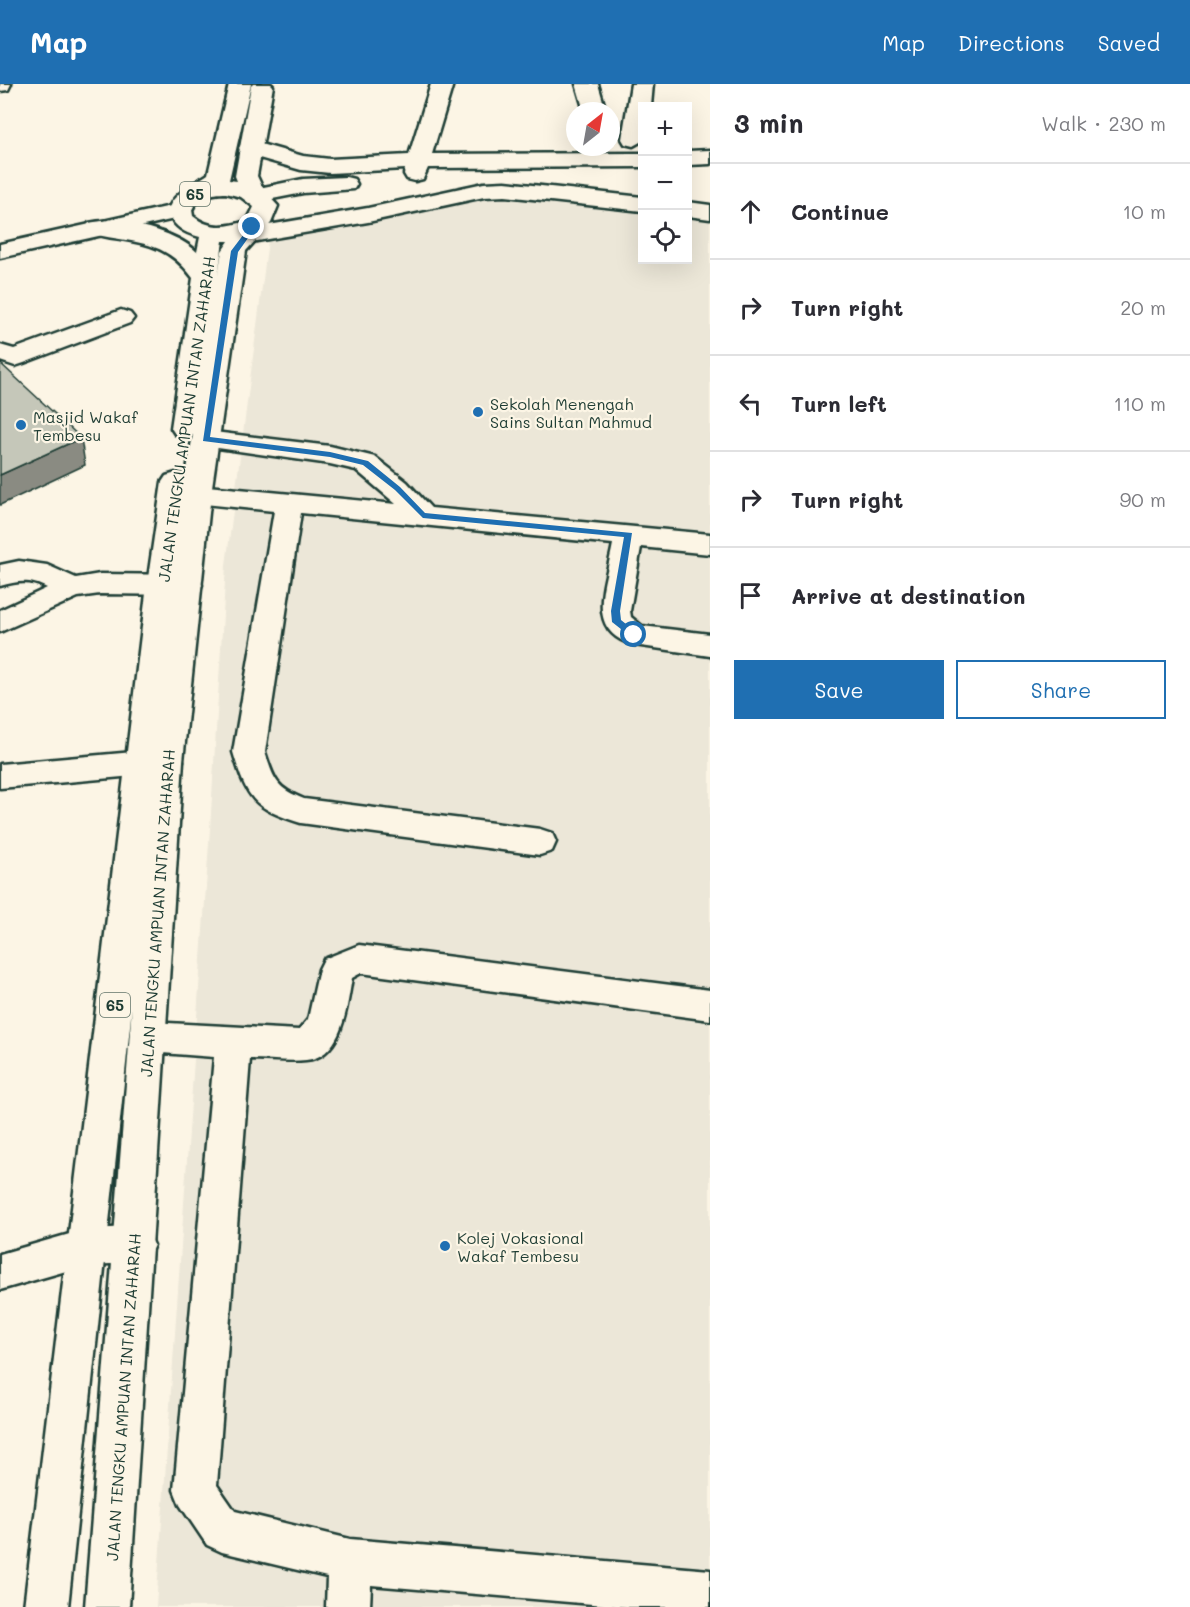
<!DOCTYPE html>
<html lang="en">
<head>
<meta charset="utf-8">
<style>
	:root { --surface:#fff; --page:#f2f2f3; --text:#2b2b33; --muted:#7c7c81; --line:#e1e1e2; --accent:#1f6fb2 }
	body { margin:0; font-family:Mali,sans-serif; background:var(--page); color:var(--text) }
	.controls { position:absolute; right:18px; top:18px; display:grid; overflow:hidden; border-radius:0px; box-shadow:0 6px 24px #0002 }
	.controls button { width:54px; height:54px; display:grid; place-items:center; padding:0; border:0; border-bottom:2px solid var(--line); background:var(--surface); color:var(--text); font:30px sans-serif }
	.compass { position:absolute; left:566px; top:18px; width:54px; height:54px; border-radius:50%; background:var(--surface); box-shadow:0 6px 24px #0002; rotate:31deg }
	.stop { position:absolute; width:18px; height:18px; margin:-14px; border:4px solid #1f6fb2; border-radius:50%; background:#fff }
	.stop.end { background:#1f6fb2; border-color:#fff; box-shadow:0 2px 6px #0008 }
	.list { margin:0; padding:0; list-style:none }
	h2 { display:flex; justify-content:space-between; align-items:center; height:78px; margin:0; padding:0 24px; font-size:26px }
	h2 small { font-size:20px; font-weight:400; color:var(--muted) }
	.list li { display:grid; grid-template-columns:39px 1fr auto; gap:18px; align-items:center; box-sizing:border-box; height:96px; padding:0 24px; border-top:2px solid var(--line) }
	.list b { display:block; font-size:22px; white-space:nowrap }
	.list em { font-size:20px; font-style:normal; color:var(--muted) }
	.actions { display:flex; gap:12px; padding:18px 24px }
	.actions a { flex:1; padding:14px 0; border:2px solid var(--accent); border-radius:0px; text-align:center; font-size:21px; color:var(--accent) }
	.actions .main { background:var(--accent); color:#fff }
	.icon { flex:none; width:33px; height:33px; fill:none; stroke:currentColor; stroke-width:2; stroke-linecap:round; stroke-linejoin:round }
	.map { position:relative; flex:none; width:710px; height:1523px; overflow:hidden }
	header { display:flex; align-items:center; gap:36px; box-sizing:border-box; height:84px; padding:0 30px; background:var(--accent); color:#fff }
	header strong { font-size:28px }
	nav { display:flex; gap:33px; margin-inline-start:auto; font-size:21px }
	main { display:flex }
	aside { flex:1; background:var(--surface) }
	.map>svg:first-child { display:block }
	.built { fill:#ece7d8 }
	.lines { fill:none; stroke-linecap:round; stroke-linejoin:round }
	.minor-casing { stroke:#1f3d34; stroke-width:5 }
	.major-casing { stroke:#1f3d34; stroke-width:5 }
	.minor { fill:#fcf5e5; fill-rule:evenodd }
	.major { fill:#fcf5e5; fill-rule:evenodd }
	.shaded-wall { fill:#8a8b82; stroke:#1f3d34; stroke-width:1.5 }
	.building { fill:#c5c7b9; stroke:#1f3d34; stroke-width:1.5 }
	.route { fill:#1f6fb2 }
	.poi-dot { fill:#1f6fb2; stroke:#fcf5e5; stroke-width:2 }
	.labels { text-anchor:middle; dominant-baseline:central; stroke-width:4.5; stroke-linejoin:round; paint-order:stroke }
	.shield { fill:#fcf5e5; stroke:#617469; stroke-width:1.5 }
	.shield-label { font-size:15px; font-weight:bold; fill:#1f3d34 }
	.poi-label { font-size:16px; fill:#1f3d34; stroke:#fcf5e5; text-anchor:start }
	.street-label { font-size:16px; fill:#1f3d34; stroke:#fcf5e5 }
</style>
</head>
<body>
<header>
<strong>Map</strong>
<nav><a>Map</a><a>Directions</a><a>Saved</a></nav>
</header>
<main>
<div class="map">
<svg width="710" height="1523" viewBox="0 0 710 1523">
	<rect width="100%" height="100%" fill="#fcf5e5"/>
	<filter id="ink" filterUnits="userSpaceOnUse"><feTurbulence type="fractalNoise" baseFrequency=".0167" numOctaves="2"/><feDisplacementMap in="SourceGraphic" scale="12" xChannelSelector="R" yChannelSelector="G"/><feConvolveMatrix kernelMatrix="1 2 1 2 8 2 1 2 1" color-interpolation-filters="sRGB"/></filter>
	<g filter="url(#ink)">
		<polygon class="built" points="485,100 642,116 642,176 688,176 688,121 710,123 710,1523 156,1523 210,745 226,481 270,141"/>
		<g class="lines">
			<g class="minor-casing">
				<g id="minor">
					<polygon points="0,0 11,0 8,6 0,7"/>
					<polygon points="431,0 453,0 432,70 642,69 642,83 428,84 423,95 415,97 407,95 404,90 405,85 330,89 301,86 242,69 239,64 242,59 250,57 303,72 330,75 409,71"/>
					<polygon points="576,0 598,0 606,27 584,27"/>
					<polygon points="631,0 653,0 651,22 642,22 642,57 633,62 625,60 622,55"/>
					<polygon points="710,66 710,80 688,81 688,67"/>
					<polygon points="346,93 354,95 357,100 354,105 303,109 257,118 249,116 245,111 249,106 303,95"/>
					<polygon points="505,98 642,113 642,127 505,112 484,113 368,138 245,159 237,157 233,152 237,147 245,145 368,124 484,99"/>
					<polygon points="688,118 710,121 710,135 688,132"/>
					<polygon points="180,120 188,122 192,127 188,132 0,174 0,160"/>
					<polygon points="121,226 130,229 134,234 130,239 24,279 15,282 0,277 0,261 14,265"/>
					<path d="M206 347 330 362 375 373 407 398 431 424 710 450V470L641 463 630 527 631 533 642 542 710 550V572L634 561C583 547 606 499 613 460L301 429 265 668C274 696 276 704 304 715L540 745 552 749 556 758 552 767 540 771 301 739C253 724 247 715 233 668L274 427 175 417 165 414 161 408 165 402 175 399 396 420 356 386 330 380 197 361 193 355 197 349Z"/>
					<path d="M19 477 47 481 76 494 100 490 187 491 197 494 202 501 197 508 187 511 100 510 78 513 0 548V526L47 504C30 495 18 497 0 502V481Z"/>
					<polygon points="167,665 178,669 183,677 178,685 167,689 0,704 0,680"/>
					<path d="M359 861 710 906V936L361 889 352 894C347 921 343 973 306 976 288 978 268 975 250 975L217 1401 235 1427 350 1455 710 1486V1523H628L371 1501 370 1523H326L327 1493 222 1468 207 1461 180 1421 174 1406 214 973 149 968 136 964 131 953 136 942 149 938 299 946 308 935 319 885 324 875Z"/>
					<polygon points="134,1143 148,1148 154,1161 148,1174 134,1179 87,1181 0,1206 0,1170 87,1145"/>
				</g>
			</g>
			<g class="major-casing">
				<path id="major" d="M229 0H251L229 96 237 97 235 92 251 2 253 0H271L273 2 257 92 264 107 278 122 271 139 246 167 211 410 183 677 129 1523H85L132 923 68 1523H24L147 501 162 398 166 392 176 389 186 392 193 350 184 352 175 350 171 344 193 194C163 153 132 160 89 149L85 144 89 139C117 132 176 147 197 168L200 153C188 150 179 146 172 136 158 116 196 99 208 90ZM226 109 241 113 254 123 247 137C227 143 210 146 193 132L192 126C198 112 212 109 226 109ZM223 157H229L222 167 218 191Z"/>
			</g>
			<use href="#minor" class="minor"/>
			<use href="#major" class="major"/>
		</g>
		<polygon class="shaded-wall" points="81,354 85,381 0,421 0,391"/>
		<polygon class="building" points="0,279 81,354 0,391"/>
	</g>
	<polygon class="route" points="250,142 256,143 238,168 210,353 330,368 368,377 400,403 425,429 632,449 620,527 621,536 637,549 637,553 631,553 612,538 611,527 624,453 423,434 395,406 363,381 330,373 203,357 231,167"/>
	<g class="poi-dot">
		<circle cx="478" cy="328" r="6"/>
		<circle cx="21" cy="341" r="6"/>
		<circle cx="445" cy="1162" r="6"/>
	</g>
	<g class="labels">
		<g class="shield">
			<rect x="180" y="98" width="30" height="24" rx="4.5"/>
			<rect x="100" y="909" width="30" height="24" rx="4.5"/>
		</g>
		<g class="shield-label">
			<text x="195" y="110">65</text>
			<text x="115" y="921">65</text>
		</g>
		<g class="poi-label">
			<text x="490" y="319">Sekolah Menengah<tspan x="490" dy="18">Sains Sultan Mahmud</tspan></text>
			<text x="33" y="332">Masjid Wakaf<tspan x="33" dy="18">Tembesu</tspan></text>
			<text x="457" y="1153">Kolej Vokasional<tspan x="457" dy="18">Wakaf Tembesu</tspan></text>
		</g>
		<g class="street-label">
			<text transform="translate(186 335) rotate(-82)">JALAN TENGKU AMPUAN INTAN ZAHARAH</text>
			<text transform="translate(157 829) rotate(-86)">JALAN TENGKU AMPUAN INTAN ZAHARAH</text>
			<text transform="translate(123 1313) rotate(-86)">JALAN TENGKU AMPUAN INTAN ZAHARAH</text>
		</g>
	</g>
</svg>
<div class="controls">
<button>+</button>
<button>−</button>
<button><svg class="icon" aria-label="locate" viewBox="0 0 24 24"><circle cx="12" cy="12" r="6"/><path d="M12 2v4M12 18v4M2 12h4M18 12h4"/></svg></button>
</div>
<svg class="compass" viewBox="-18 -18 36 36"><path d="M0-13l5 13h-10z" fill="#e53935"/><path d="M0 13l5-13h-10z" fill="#7c7c81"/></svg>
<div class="stop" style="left:634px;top:551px"></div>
<div class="stop end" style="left:252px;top:143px"></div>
</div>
<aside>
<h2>3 min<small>Walk · 230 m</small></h2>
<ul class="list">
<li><svg class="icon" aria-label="ahead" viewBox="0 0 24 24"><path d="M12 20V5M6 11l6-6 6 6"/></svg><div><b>Continue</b></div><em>10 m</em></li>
<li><svg class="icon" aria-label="right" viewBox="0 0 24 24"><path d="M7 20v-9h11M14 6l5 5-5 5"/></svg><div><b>Turn right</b></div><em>20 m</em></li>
<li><svg class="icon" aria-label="left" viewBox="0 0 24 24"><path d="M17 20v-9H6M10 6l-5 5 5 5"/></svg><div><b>Turn left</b></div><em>110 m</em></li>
<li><svg class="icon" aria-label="right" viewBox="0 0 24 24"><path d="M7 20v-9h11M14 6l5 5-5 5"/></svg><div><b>Turn right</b></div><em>90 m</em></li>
<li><svg class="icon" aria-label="arrive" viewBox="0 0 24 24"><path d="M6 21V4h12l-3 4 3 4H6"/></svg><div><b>Arrive at destination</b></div></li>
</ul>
<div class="actions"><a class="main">Save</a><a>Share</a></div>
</aside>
</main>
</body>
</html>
